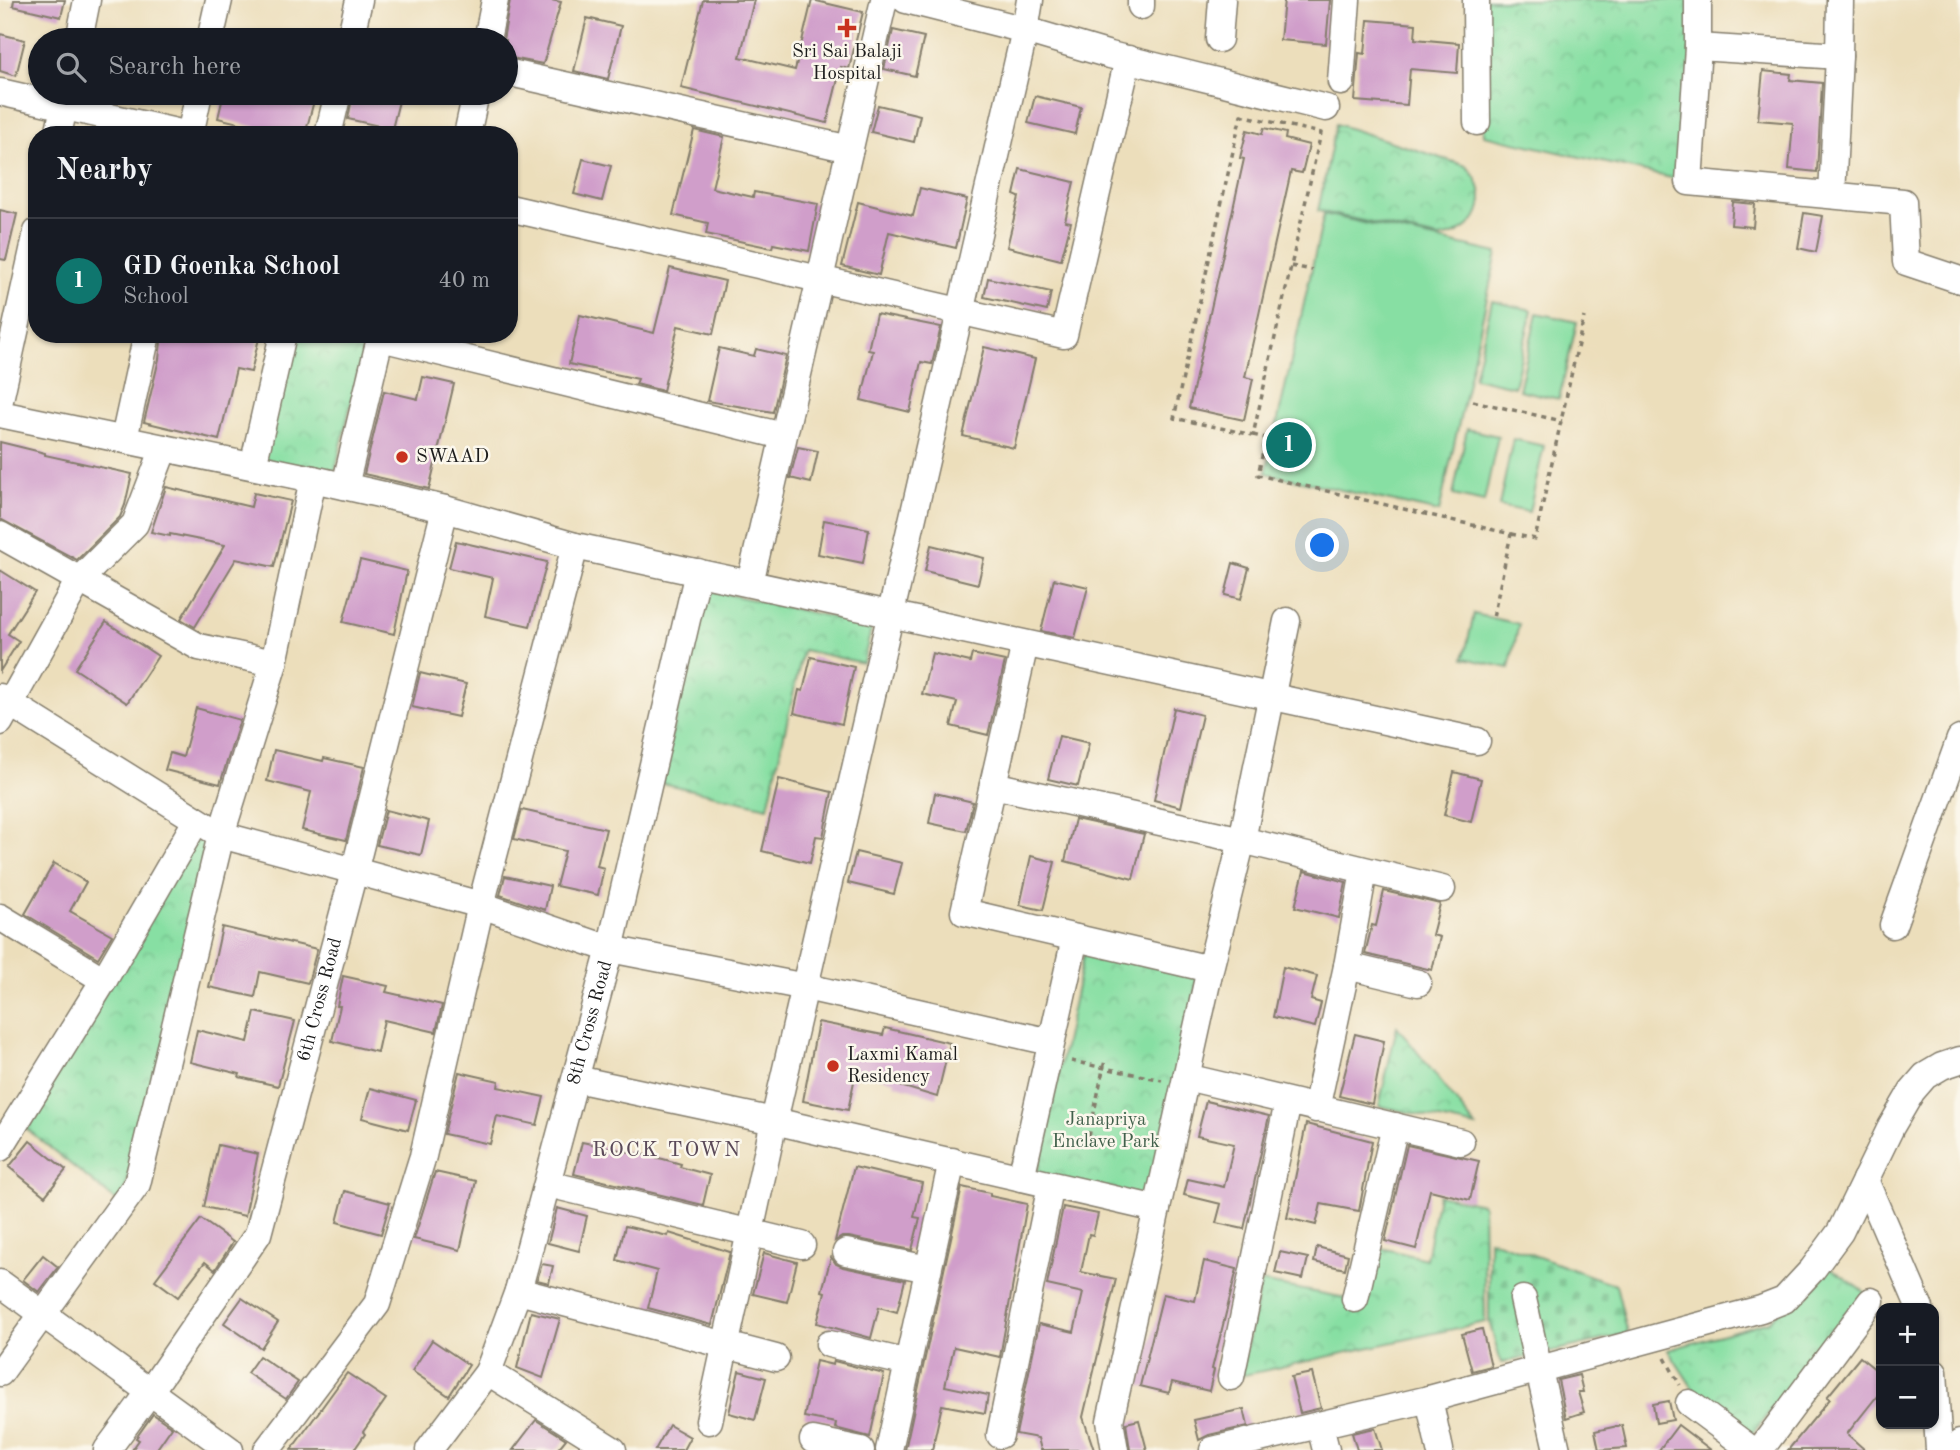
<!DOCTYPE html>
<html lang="en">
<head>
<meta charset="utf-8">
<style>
	:root { --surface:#171b24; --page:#242831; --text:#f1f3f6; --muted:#9ea1a6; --line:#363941; --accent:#0f766e }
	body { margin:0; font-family:"Old Standard TT",serif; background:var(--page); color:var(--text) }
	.controls { position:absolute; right:21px; bottom:21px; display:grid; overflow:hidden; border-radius:14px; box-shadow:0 2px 5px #0004 }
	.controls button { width:63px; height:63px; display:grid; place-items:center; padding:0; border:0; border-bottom:2px solid var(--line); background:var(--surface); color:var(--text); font:35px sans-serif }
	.you { position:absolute; left:1323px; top:546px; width:24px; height:24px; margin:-18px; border:5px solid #fff; border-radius:50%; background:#1a73e8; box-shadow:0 0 0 10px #1a73e833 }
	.badge { display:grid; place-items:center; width:46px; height:46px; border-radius:50%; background:var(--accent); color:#fff; font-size:23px; font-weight:700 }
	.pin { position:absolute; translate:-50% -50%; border:4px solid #fff; box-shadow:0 2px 7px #0006 }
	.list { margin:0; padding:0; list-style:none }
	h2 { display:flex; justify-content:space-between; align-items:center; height:91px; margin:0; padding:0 28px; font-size:30px }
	h2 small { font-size:23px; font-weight:400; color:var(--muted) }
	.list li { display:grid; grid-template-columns:46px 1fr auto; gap:21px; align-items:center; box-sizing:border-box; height:126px; padding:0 28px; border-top:2px solid var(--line) }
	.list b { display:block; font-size:26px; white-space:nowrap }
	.list p { margin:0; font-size:23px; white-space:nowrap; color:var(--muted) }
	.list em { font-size:23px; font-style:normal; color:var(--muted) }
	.icon { flex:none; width:38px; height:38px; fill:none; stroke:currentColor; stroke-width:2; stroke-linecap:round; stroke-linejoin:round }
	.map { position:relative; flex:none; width:1960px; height:1450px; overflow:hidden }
	.search { position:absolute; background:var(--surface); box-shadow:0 2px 5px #0004; left:28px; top:28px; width:490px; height:77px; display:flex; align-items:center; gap:18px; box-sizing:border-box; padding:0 24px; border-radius:38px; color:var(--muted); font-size:26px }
	.panel { position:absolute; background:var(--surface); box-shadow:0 2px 5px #0004; left:28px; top:126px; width:490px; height:217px; border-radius:28px }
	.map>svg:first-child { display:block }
	.grass { fill:#87dfa3; stroke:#527e60; stroke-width:2 }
	.cemetery { fill:url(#cemetery-stones); stroke:#527e60; stroke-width:2 }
	.park { fill:url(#park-crowns); stroke:#527e60; stroke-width:2 }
	.building { fill:#d09eca }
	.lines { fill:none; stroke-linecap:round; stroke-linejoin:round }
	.minor-casing { stroke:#847d6c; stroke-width:29 }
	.path { stroke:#847d6c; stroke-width:3.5; stroke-dasharray:5 5; stroke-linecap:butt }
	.minor { stroke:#fff; stroke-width:26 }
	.poi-dot { fill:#c8321e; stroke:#fbf7ec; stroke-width:2.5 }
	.labels { text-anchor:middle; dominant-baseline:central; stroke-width:5; stroke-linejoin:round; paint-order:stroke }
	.poi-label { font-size:19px; fill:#1c1c1c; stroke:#fbf7ec; text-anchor:start }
	.street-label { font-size:19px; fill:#1c1c1c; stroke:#fbf7ec }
	.park-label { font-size:19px; fill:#41604b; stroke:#fbf7ec }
	.neighbourhood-label { font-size:21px; letter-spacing:2px; fill:#5b4a59; stroke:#fbf7ec }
</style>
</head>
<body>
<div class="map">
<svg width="1960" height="1450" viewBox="0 0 1960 1450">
	<defs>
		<pattern id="cemetery-stones" width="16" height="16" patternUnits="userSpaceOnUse" patternTransform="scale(1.75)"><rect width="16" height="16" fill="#87dfa3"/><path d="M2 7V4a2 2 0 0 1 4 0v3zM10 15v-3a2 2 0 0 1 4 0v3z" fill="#74bf8c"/></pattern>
		<pattern id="park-crowns" width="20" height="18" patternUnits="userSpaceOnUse" patternTransform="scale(1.75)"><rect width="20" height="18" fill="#87dfa3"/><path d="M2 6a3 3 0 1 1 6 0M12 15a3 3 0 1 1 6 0" fill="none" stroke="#74bf8c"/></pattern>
	</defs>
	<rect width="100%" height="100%" fill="#fbf7ec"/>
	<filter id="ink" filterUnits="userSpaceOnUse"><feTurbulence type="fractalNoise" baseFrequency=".0143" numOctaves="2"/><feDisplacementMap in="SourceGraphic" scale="14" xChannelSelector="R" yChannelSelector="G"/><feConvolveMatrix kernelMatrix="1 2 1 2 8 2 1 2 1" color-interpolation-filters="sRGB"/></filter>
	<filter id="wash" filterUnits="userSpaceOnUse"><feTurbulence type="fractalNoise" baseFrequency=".00686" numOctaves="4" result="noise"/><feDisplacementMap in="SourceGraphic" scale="28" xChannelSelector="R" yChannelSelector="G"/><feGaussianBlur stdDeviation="1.57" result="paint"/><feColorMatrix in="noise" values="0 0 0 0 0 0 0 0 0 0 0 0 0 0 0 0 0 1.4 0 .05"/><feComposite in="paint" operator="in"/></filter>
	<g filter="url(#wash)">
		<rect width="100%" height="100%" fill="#ecdebb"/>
		<g class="grass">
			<polygon points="1324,214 1497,253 1439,512 1266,473"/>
			<polygon points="1492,301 1532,310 1514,387 1474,378"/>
			<polygon points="1537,313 1577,322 1559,399 1519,390"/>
			<polygon points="1467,429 1498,436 1484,502 1453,495"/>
			<polygon points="1513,439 1544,446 1529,512 1499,506"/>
			<polygon points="1474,614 1519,624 1509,668 1464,658"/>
		</g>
		<polygon class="cemetery" points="1489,1239 1616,1285 1628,1334 1501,1363 1489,1321"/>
		<g class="park">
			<polygon points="1477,0 1698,0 1689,182 1484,135"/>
			<path d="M1336 124 1466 166C1496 196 1478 235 1438 238L1318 211Z"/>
			<polygon points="292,334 367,334 334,476 263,459"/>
			<polygon points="704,589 872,626 863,663 803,650 768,807 661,783"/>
			<polygon points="196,821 221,835 121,1205 17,1121"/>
			<polygon points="1085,948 1199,973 1150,1200 1037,1176"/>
			<polygon points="1397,1026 1476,1127 1379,1106"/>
			<polygon points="1438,1195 1483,1204 1485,1322 1240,1376 1261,1282 1362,1301 1374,1246 1426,1259"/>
			<polygon points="1827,1265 1866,1293 1751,1435 1694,1390 1668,1350 1769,1321"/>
		</g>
		<g id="blocks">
			<g class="building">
				<polygon points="14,0 65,0 61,17 13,6"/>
				<polygon points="510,0 551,0 561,2 543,64 506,57 506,40 503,40"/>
				<polygon points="703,0 754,0 740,57 795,70 812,0 863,12 849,69 841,67 827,123 681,88"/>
				<polygon points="1284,0 1330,0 1326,44 1280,40"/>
				<polygon points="587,18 621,26 608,79 574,71"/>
				<polygon points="1368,20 1416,24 1415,39 1459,43 1457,73 1410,69 1407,105 1355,101 1359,53 1365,54"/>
				<polygon points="893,30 924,37 915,76 884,69"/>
				<polygon points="0,34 25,40 16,76 0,71"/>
				<polygon points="1763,71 1791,74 1790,80 1822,83 1817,172 1789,169 1793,123 1758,120"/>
				<polygon points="224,93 316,93 305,135 288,135 218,118"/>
				<polygon points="353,93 401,93 392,129 348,119"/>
				<polygon points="1035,96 1081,107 1075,134 1028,123"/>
				<polygon points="878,105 920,115 914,142 871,132"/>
				<polygon points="1264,128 1286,133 1285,139 1309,145 1302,173 1291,171 1245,377 1253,379 1244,420 1189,408 1244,159 1240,158 1247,130 1262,134"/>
				<polygon points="694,130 724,137 712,188 753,197 754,192 818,204 809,251 773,244 772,248 706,234 708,223 673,215"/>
				<polygon points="583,159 611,166 602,201 574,194"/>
				<polygon points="1020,169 1074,182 1065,221 1071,222 1061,260 1007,247 1019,197 1014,195"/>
				<polygon points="920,188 967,199 956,248 889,232 879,275 842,266 858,202 913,216"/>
				<polygon points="1733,202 1755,204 1753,227 1731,225"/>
				<polygon points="0,210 17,214 6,260 0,259"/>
				<polygon points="1804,213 1823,216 1816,252 1798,248"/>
				<polygon points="670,268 725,281 713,334 678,326 663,391 636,384 638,379 569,364 580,315 654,333"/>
				<polygon points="988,278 1051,292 1047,311 984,297"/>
				<polygon points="876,314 941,327 932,364 921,362 910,412 861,400 873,351 868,350"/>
				<polygon points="162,334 194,334 222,341 223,334 260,334 251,372 236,369 219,440 144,422 159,359"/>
				<polygon points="984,347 1035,359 1014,448 963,436"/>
				<polygon points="719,348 754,356 756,349 786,356 773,412 707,401"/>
				<polygon points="423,377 454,384 429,489 364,474 384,391 418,399"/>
				<polygon points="0,442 45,453 45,455 132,474 125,505 120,517 77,560 0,519"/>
				<polygon points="798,447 818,451 811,483 790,478"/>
				<polygon points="166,487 251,507 254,493 291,501 274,567 236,559 195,627 181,619 225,545 170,534 170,536 151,532"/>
				<polygon points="824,520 869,529 863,563 818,554"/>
				<polygon points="456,541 547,562 530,626 485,616 493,578 449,568"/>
				<polygon points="931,545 984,558 978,584 925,571"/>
				<polygon points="360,560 407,571 394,634 343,622"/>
				<polygon points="1233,563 1249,568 1241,599 1225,595"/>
				<polygon points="0,570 35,592 8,634 19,641 0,671"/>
				<polygon points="1054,579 1088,587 1075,638 1041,631"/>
				<polygon points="106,622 158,656 127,703 75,669"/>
				<polygon points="932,653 970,662 972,654 1005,661 988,735 951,726 957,702 922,694"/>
				<polygon points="811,657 854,667 842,724 794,713 799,690 803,691"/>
				<polygon points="420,673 466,684 458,717 412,707"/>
				<polygon points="196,708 240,720 220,784 165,770 170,753 183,757"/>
				<polygon points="1174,708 1202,715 1181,807 1154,800"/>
				<polygon points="1059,736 1089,743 1078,786 1048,779"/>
				<polygon points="274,750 323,761 324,758 364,767 346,840 302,830 311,792 267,781"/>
				<polygon points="1454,772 1481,779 1471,822 1444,815"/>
				<polygon points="779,779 832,792 823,837 816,836 810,863 762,851"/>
				<polygon points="935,793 973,802 966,831 929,823"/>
				<polygon points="386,810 429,821 421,855 377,845"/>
				<polygon points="522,810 606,829 597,866 604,868 598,895 556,886 565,851 514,839"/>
				<polygon points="1075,819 1144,834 1133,879 1065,861"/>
				<polygon points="856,852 902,863 894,894 848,883"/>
				<polygon points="1031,856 1055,862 1043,910 1020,905"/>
				<polygon points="54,863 86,882 70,911 112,935 98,958 25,914"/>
				<polygon points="1304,871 1346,882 1339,918 1295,907"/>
				<polygon points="505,876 550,886 545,910 500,895"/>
				<polygon points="1384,891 1440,904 1432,935 1440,937 1432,970 1365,954 1372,925 1376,926"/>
				<polygon points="222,927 317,949 308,983 260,972 255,997 209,987"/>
				<polygon points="1283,967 1317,976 1311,1000 1321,1003 1315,1027 1273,1017"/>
				<polygon points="343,976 388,986 386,992 442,1005 436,1032 384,1020 377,1052 332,1041 340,1006 337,1006"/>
				<polygon points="255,1012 295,1021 278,1086 239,1077 240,1074 190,1062 197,1030 248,1042"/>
				<polygon points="818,1022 883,1035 885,1028 950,1043 937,1097 894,1084 895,1081 856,1072 848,1110 803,1101"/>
				<polygon points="1355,1034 1384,1041 1372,1104 1339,1096"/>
				<polygon points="459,1072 499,1081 498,1087 544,1097 537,1125 497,1116 490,1144 444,1134"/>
				<polygon points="370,1088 416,1100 408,1130 362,1118"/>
				<polygon points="1206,1101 1269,1116 1244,1229 1216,1223 1221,1204 1184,1195 1188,1179 1224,1187 1234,1144 1197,1136"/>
				<polygon points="1306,1124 1372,1141 1359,1211 1321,1204 1316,1225 1287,1218"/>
				<polygon points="30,1141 66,1170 45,1196 9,1167"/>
				<polygon points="582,1142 663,1159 681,1164 680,1167 710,1175 703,1205 574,1174"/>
				<polygon points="218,1145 258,1154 245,1216 204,1207"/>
				<polygon points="1407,1145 1479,1161 1470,1200 1430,1190 1416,1249 1385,1241"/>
				<polygon points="854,1167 922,1183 914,1217 920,1218 912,1250 849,1237 842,1237 835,1241"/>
				<polygon points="435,1172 476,1181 460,1250 414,1239"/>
				<polygon points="962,1187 990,1193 990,1196 1027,1204 1000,1357 954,1347 945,1386 988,1395 985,1413 942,1405 932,1450 905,1450"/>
				<polygon points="345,1191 390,1203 381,1234 337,1222"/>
				<polygon points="1063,1207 1098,1214 1093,1235 1089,1234 1081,1272 1116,1279 1083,1417 1094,1450 1041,1450 1038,1438 1016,1434 1039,1324 1074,1332 1083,1293 1047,1285"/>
				<polygon points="557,1208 587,1216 579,1251 548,1243"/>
				<polygon points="201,1219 233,1242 215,1270 205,1262 178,1297 155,1280"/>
				<polygon points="625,1226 668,1236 669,1233 730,1252 712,1325 648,1308 657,1271 617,1260"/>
				<polygon points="1317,1247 1348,1255 1345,1269 1314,1262"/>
				<polygon points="1280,1252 1308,1258 1303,1279 1275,1273"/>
				<polygon points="764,1253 797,1262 787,1302 753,1294"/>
				<polygon points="43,1255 58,1267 39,1292 23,1280"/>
				<polygon points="831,1257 836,1264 843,1267 905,1280 897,1312 879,1307 871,1338 817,1323 825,1292 822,1291"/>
				<polygon points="1204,1261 1237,1269 1212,1369 1214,1370 1209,1391 1172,1382 1169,1393 1140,1386 1163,1294 1195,1301"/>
				<polygon points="542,1264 553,1266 549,1283 537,1280"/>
				<polygon points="242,1298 278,1322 261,1348 224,1323"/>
				<polygon points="531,1312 560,1319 543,1378 517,1368"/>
				<polygon points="1482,1329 1491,1366 1472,1371 1462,1334"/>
				<polygon points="432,1340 469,1365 449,1396 412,1371"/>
				<polygon points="259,1356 298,1382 286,1399 247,1373"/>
				<polygon points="1860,1357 1881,1374 1881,1391 1847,1434 1865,1450 1788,1450 1830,1399 1827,1397"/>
				<polygon points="816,1361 833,1365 834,1361 884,1374 870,1437 835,1428 836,1423 804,1417"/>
				<polygon points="739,1371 766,1378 755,1420 729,1413"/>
				<polygon points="347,1373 386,1399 363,1432 365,1434 354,1450 291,1450"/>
				<polygon points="1312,1373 1321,1408 1300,1413 1291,1377"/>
				<polygon points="1579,1375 1583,1392 1578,1392 1584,1412 1566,1418 1558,1380"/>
				<polygon points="1669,1401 1673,1420 1656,1423 1653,1404"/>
				<polygon points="1244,1409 1248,1426 1209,1435 1199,1440 1194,1420"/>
				<polygon points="153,1414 172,1427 156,1450 132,1450 139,1440 136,1438"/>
				<polygon points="536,1420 566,1439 557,1450 513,1450"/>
				<polygon points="1139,1420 1147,1450 1130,1450 1126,1423"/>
				<polygon points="669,1425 690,1437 683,1450 655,1450"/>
				<polygon points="1622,1425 1627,1448 1599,1450 1595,1431"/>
				<polygon points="1678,1425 1711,1450 1659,1450"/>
				<polygon points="1375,1428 1382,1450 1357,1450 1352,1433"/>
			</g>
		</g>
	</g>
	<g filter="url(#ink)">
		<use href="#blocks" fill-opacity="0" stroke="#847d6c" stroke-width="2"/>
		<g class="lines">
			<g class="minor-casing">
				<g id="minor">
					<polyline points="906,0 1025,30 1110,55 1326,108"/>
					<polyline points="1476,0 1477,122"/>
					<polyline points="1698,0 1698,47 1689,182 1903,202 1906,262 1960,280"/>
					<polyline points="1141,6 1141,0"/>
					<polyline points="1219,39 1222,0"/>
					<polyline points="79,40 87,0"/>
					<polyline points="210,40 219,0"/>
					<polyline points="350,40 359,0"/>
					<polyline points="487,40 495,0"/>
					<polyline points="1698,47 1839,56 1840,0"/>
					<polyline points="506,72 850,149"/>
					<polyline points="1341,82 1347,0"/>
					<polyline points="0,92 189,135"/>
					<polyline points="58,135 67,93"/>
					<polyline points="190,135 199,93"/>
					<polyline points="328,135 338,93"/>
					<polyline points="467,135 476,93"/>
					<polyline points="1832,195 1839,56"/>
					<polyline points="509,208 1064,335 1128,59"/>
					<polyline points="381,338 783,436"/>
					<polyline points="0,400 37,232"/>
					<polyline points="0,414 313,479 445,509 575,546 1477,741"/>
					<polyline points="124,439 147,334"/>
					<polyline points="253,466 283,334"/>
					<polyline points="345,486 381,334"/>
					<polyline points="0,535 199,647 274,663"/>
					<polyline points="750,583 884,0"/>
					<polyline points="1025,644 964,912 1210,969"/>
					<polyline points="0,697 221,835 481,905 610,949 806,987 1051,1042"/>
					<polyline points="0,722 79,580 135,524 164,448"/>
					<polyline points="993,785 1242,840 1442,889"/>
					<polyline points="0,917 104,980"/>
					<polyline points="1893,925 1960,739"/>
					<polyline points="1347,966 1418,983"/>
					<polyline points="1186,1077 1461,1142"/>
					<polyline points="576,1079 774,1121 1157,1209"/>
					<polyline points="1316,1109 1347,966 1364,871"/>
					<polyline points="0,1148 104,980 196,821"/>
					<polyline points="1021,1178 1075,938"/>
					<polyline points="1865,1180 1920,1308"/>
					<polyline points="548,1184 802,1245"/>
					<polyline points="846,1252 928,1269"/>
					<polyline points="0,1283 230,1450"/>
					<polyline points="518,1291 776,1358"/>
					<polyline points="1355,1299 1395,1126"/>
					<polyline points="1523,1299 1557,1450"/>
					<polyline points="829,1344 908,1363"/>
					<polyline points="488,1372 613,1450"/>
					<polyline points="1934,1372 1939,1450"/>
					<polyline points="0,1373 137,1184 221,835 274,663 313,479"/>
					<polyline points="1231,1377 1288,1102"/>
					<polyline points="1429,1399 1440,1450"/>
					<polyline points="1689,1403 1752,1450"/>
					<polyline points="709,1421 774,1121 1025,30 1030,0"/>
					<polyline points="1320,1426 1326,1450"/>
					<polyline points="1000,1435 1051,1185"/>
					<polyline points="813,1440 861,1450"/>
					<path id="s1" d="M107 1450 149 1393 258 1234 354 872 445 509"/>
					<polyline points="267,1450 377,1304 423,1156 481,905 575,546"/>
					<path id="s2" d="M429 1450 488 1372 518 1291 610 949 698 572"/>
					<polyline points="889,1450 952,1161"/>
					<polyline points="1115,1450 1110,1421 1210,969 1242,840 1287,621"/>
					<polyline points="1213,1450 1429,1399 1761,1309 1784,1300 1812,1270 1840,1232 1891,1127 1912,1091 1925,1076 1942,1066 1960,1060"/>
					<polyline points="1760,1450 1871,1301"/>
					<polyline points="1957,1450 1960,1443"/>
				</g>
			</g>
			<g class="path">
				<polygon points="1241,115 1321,133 1253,435 1174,418"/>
				<polyline points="1291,266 1312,270"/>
				<polyline points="1473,401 1562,421"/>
				<polyline points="1253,435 1266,438 1258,475 1511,534 1493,618"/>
				<polyline points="1511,534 1535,539 1584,317"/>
				<polyline points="1071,1061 1162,1080"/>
				<polyline points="1087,1146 1105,1060"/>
				<polyline points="1665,1358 1680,1385"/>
			</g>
			<use href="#minor" class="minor"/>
		</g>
	</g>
	<g class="poi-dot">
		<path d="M843.5 17.5h7v7h7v7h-7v7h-7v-7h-7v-7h7z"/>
		<circle cx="402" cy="457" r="7"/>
		<circle cx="833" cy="1066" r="7"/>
	</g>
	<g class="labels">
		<g class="poi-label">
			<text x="847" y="52" text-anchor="middle">Sri Sai Balaji<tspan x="847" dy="22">Hospital</tspan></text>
			<text x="416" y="457">SWAAD</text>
			<text x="847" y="1055">Laxmi Kamal<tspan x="847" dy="22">Residency</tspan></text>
		</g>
		<g class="street-label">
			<text stroke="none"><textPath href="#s1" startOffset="506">6th Cross Road</textPath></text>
			<text stroke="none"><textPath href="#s2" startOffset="462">8th Cross Road</textPath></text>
		</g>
		<g class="park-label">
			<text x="1106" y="1120">Janapriya<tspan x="1106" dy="22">Enclave Park</tspan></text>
		</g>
		<g class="neighbourhood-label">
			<text x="667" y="1150">ROCK TOWN</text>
		</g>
	</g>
</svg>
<div class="controls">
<button>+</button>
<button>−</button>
</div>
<div class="you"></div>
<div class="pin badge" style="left:1289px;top:445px">1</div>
<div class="search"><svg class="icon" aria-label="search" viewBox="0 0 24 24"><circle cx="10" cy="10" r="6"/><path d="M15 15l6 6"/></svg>Search here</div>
<section class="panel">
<h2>Nearby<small></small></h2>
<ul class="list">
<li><span class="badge">1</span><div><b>GD Goenka School</b><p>School</p></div><em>40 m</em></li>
</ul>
</section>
</div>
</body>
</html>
